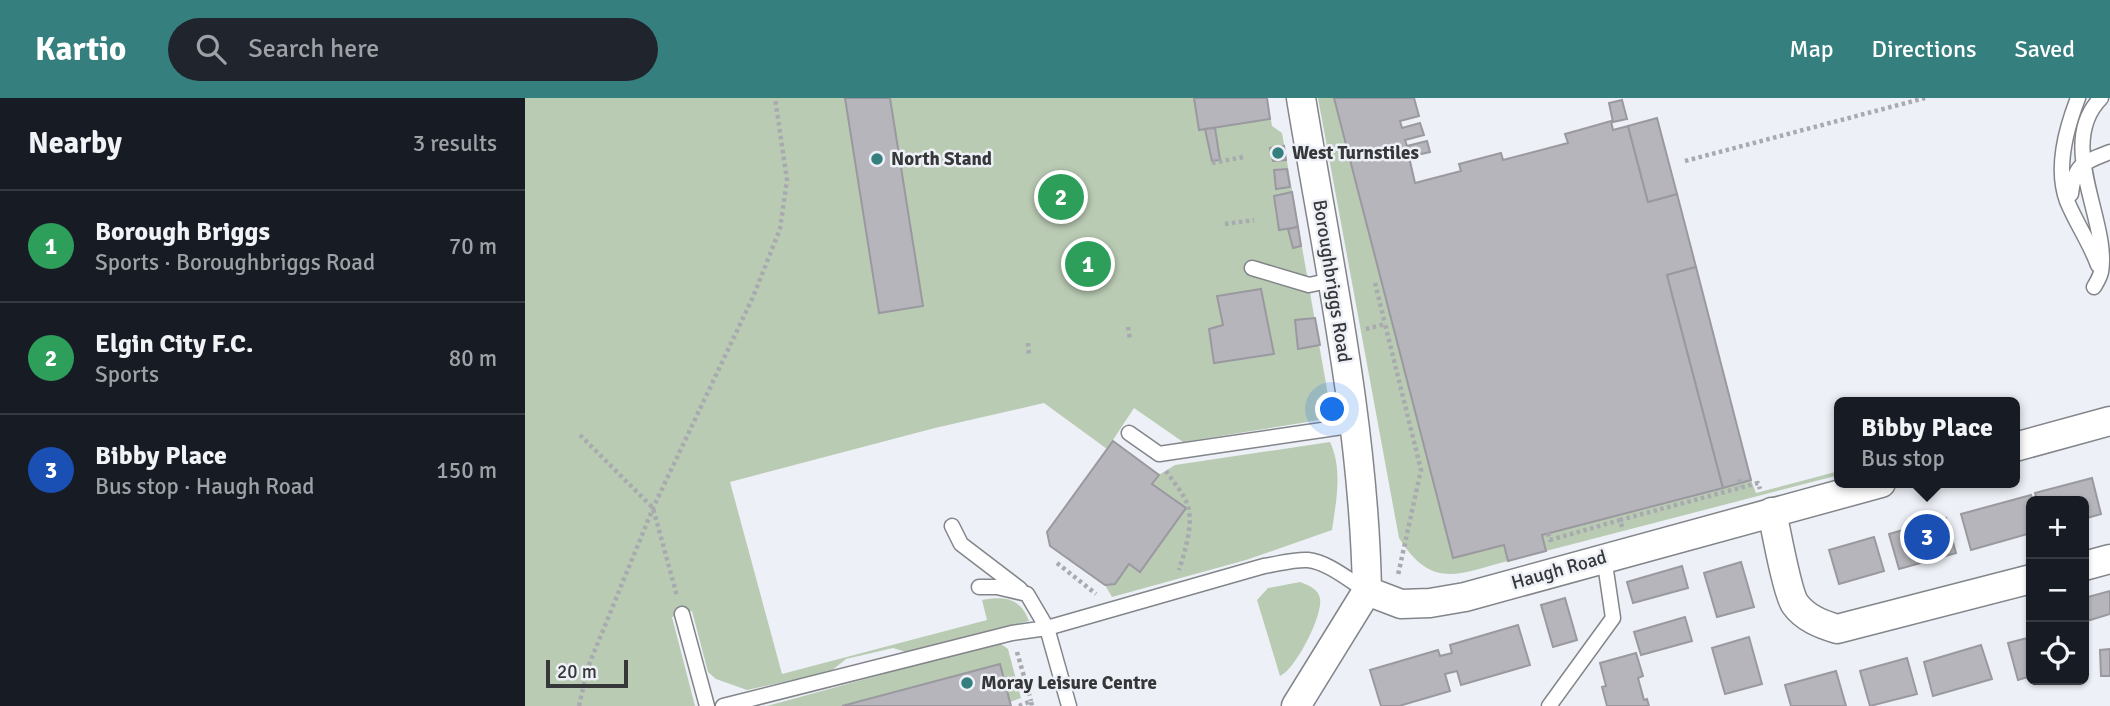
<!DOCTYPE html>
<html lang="en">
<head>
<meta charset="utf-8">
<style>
	:root { --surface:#171b24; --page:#20242c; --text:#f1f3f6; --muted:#9ea1a6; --line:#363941; --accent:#367f7f }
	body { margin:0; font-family:Signika,sans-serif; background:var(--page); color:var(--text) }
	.controls { position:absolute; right:21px; bottom:21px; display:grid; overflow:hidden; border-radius:10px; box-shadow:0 2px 5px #0004 }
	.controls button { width:63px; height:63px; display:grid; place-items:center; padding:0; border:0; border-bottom:2px solid var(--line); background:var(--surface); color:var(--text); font:35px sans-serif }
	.scale { position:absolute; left:21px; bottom:18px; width:82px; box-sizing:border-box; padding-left:7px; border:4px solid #363739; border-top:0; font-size:19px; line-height:24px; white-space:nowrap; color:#363739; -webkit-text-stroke:5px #edf0f6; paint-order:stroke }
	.you { position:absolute; left:808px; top:312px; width:24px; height:24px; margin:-18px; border:5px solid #fff; border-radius:50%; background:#1a73e8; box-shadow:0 0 0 10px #1a73e833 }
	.badge { display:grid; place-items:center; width:46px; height:46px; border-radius:50%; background:var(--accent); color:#fff; font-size:23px; font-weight:700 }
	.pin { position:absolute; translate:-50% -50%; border:4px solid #fff; box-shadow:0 2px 7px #0006 }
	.popup { position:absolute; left:1309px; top:299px; width:186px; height:91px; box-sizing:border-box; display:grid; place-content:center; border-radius:10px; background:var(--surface); filter:drop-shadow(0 2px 5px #0005); font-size:23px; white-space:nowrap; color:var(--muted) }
	.popup b { font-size:26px; color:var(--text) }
	.popup::after { content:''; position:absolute; left:50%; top:100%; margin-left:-14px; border:14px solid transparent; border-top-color:var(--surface) }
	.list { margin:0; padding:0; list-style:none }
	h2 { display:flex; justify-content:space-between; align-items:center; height:91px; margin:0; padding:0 28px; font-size:30px }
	h2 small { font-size:23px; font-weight:400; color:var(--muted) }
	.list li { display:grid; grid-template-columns:46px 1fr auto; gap:21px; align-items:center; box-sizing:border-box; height:112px; padding:0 28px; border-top:2px solid var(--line) }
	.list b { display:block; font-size:26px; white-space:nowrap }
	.list p { margin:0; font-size:23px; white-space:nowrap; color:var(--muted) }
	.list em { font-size:23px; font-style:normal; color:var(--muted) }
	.icon { flex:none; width:38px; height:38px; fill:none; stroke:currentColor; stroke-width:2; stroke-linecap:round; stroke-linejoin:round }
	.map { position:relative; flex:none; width:1585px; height:608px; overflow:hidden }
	header { display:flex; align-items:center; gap:42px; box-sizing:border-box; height:98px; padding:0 35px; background:var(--accent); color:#fff }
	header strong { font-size:33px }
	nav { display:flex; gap:38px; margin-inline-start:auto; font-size:24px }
	.search { width:490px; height:63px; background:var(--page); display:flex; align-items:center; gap:18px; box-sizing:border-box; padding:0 24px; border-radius:38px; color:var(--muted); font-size:26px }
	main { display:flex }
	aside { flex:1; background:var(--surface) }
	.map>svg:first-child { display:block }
	.green { fill:#bacbb4 }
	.building { fill:#b6b5bb; stroke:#9a999f; stroke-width:2 }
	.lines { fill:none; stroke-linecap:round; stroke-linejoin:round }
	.service-casing { stroke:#82858a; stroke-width:17 }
	.minor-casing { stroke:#82858a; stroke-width:31 }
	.path { stroke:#a8aaaf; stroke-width:4.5; stroke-dasharray:3.5 3.5; stroke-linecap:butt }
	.service { stroke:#fff; stroke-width:14 }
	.minor { stroke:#fff; stroke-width:28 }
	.poi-dot { fill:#367f7f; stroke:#edf0f6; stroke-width:2.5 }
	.labels { text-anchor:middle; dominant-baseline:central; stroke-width:5; stroke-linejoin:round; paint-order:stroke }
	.poi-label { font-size:19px; font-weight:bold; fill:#363739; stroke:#edf0f6; text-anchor:start }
	.street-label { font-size:19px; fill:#363739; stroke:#edf0f6 }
</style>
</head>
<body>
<header>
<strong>Kartio</strong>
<div class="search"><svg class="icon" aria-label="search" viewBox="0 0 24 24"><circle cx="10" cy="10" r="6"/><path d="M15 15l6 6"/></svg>Search here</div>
<nav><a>Map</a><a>Directions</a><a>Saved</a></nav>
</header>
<main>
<aside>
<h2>Nearby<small>3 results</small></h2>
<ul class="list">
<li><span class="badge" style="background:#2e9e5b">1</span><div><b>Borough Briggs</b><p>Sports · Boroughbriggs Road</p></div><em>70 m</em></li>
<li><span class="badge" style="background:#2e9e5b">2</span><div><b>Elgin City F.C.</b><p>Sports</p></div><em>80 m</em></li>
<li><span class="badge" style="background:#1a4fb4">3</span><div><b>Bibby Place</b><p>Bus stop · Haugh Road</p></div><em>150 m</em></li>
</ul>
</aside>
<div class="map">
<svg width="1585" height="608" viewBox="0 0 1585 608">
	<rect width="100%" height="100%" fill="#edf0f6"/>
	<g class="green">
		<path d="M0 0H742L747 28 757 35 807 320 658 344 609 310 582 351 519 305 410 330 205 384 257 576 462 522 457 502C479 498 496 500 504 523L381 554 368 550 321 561 305 574 222 592 191 581 183 574 167 513 147 519 170 608H0Z"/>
		<path d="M793 0H809L928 459 979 447 983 463C933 476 907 492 874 440Z"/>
		<path d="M805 344C818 371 811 404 807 432L721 462 587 499 580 487 590 486 604 466 614 473 660 410 627 386 634 377 650 367Z"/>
		<polygon points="1314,373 1314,377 1021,453 1017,437 1226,382 1231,395"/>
		<path d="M775 484C783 487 794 491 795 501 798 518 770 572 755 578L732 502 743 490Z"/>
		<polygon points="468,546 476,546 483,551 496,600 485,604 475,566 317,608 242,608"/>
	</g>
	<g class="building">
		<polygon points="320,0 365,0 398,208 354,215"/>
		<polygon points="669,0 742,0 745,21 674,32"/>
		<polygon points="809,0 889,0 894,18 875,23 877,30 895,25 899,37 880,42 882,48 902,43 905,54 884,59 890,85 936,73 934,66 976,55 978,62 1043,45 1040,36 1058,31 1086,23 1088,32 1103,28 1123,104 1152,96 1171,169 1142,177 1198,390 1017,437 1021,453 983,463 979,447 928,460"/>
		<polygon points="1097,2 1102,21 1088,24 1084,5"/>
		<polygon points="1132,20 1152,96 1123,104 1103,28"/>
		<polygon points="690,30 695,62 687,63 680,31"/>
		<polygon points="759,48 761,62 748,63 745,50"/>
		<polygon points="762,71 765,89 751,91 749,72"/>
		<polygon points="767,94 773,129 754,132 749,98"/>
		<polygon points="773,129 776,148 768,150 763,131"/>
		<polygon points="1171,169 1226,382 1198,390 1142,177"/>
		<polygon points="736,191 749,256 689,265 684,231 698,227 692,198"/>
		<polygon points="790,220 795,247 773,251 770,222"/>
		<polygon points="588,343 634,377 627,386 661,410 615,474 604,466 590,486 580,487 525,448 522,434"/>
		<polygon points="1567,380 1576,416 1559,421 1559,403 1512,403 1510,395"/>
		<polygon points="1506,397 1508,403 1506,403 1506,435 1446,452 1436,416"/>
		<polygon points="1421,420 1431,455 1374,471 1364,436"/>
		<polygon points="1349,439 1359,473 1314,486 1304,452"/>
		<polygon points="1216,464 1229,509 1192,519 1179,475"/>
		<polygon points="1157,468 1163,490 1108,505 1102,484"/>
		<polygon points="1585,493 1585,516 1559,524 1559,500"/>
		<polygon points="1040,500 1052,542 1028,549 1016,507"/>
		<polygon points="1160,519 1167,543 1116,557 1109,534"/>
		<polygon points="993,527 1005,567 936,587 932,573 920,576 925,593 874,608 856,608 845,572 913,552 915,558 927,555 925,547"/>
		<polygon points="1224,539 1237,586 1200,596 1187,550"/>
		<polygon points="1506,539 1506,578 1493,582 1483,545"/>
		<polygon points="1456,547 1467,581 1408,598 1399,564"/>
		<polygon points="1585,551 1585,578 1576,578 1575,552"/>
		<polygon points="1111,555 1118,578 1113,580 1119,602 1122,601 1124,608 1082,608 1077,589 1081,588 1075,565"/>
		<polygon points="1382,560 1392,596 1345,608 1335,573"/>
		<polygon points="475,566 486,608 317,608"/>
		<polygon points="1311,573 1321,608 1266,608 1260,587"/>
	</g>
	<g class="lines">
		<g class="service-casing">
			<g id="service">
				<path d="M1553 0C1541 31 1530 70 1542 103 1551 125 1565 145 1573 167"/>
				<path d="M1546 96C1549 66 1559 64 1585 54"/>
				<polyline points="727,170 784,187 807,182"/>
				<path d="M1569 189C1572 184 1575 179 1576 174 1585 123 1530 46 1576 0"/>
				<polyline points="604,335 634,356 831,327"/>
				<polyline points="427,428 436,446 495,491"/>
				<polyline points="157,516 182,608"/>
				<polyline points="198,608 487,535 522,530 502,496 472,489 454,489"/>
				<path d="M544 608 522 530 739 468C753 466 769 461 783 462 803 464 825 483 842 493"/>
				<polyline points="1024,608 1088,520 1079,459"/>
			</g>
		</g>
		<g class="minor-casing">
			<g id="minor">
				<path d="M776 0C803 164 839 327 842 493"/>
				<polyline points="1490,349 1585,323"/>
				<path d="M1247 414C1251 432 1262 494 1270 506 1280 520 1296 526 1312 531L1506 481"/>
				<polyline points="1559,468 1585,461"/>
				<polyline points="842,493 876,506 905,505 940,499 1356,385"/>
				<polyline points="771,608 842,493"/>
			</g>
		</g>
		<g class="path">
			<polyline points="1160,63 1400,0"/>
			<polyline points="687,65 718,59"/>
			<polyline points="700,126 729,122"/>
			<polyline points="850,185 860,226"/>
			<polyline points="603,229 605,241"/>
			<polyline points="841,231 860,226 896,372 873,477"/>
			<polyline points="503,245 504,258"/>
			<polyline points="55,337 128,410 152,498"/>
			<path d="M641 373C647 382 655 391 660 401 671 420 660 453 654 472"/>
			<polyline points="1214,381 1216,389"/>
			<polyline points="1097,429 1095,422 1233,385 1235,391"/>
			<polyline points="1023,435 1025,442 1095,422"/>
			<polyline points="532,465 571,496"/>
			<polyline points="492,554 506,603"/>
			<polyline points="54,608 63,569 128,410 228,199 255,131 262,82 250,0"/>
			<polyline points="494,608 506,603 507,608"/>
		</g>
		<use href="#service" class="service"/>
		<use href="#minor" class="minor"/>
	</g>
	<g class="poi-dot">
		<circle cx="753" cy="55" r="7"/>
		<circle cx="352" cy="61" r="7"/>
		<circle cx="442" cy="585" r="7"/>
	</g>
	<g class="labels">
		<g class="poi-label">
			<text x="767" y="55">West Turnstiles</text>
			<text x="366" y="61">North Stand</text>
			<text x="456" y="585">Moray Leisure Centre</text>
		</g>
		<g class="street-label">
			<text transform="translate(807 183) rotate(81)">Boroughbriggs Road</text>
			<text transform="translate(1034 472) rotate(-16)">Haugh Road</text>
		</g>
	</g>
</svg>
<div class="controls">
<button>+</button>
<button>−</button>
<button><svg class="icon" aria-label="locate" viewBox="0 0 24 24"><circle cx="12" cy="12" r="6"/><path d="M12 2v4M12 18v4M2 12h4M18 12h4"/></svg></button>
</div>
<div class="scale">20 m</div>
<div class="you"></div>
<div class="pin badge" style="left:563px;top:166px;background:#2e9e5b">1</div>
<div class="pin badge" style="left:536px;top:99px;background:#2e9e5b">2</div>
<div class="pin badge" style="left:1402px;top:439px;background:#1a4fb4">3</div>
<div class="popup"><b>Bibby Place</b>Bus stop</div>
</div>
</main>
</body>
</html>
